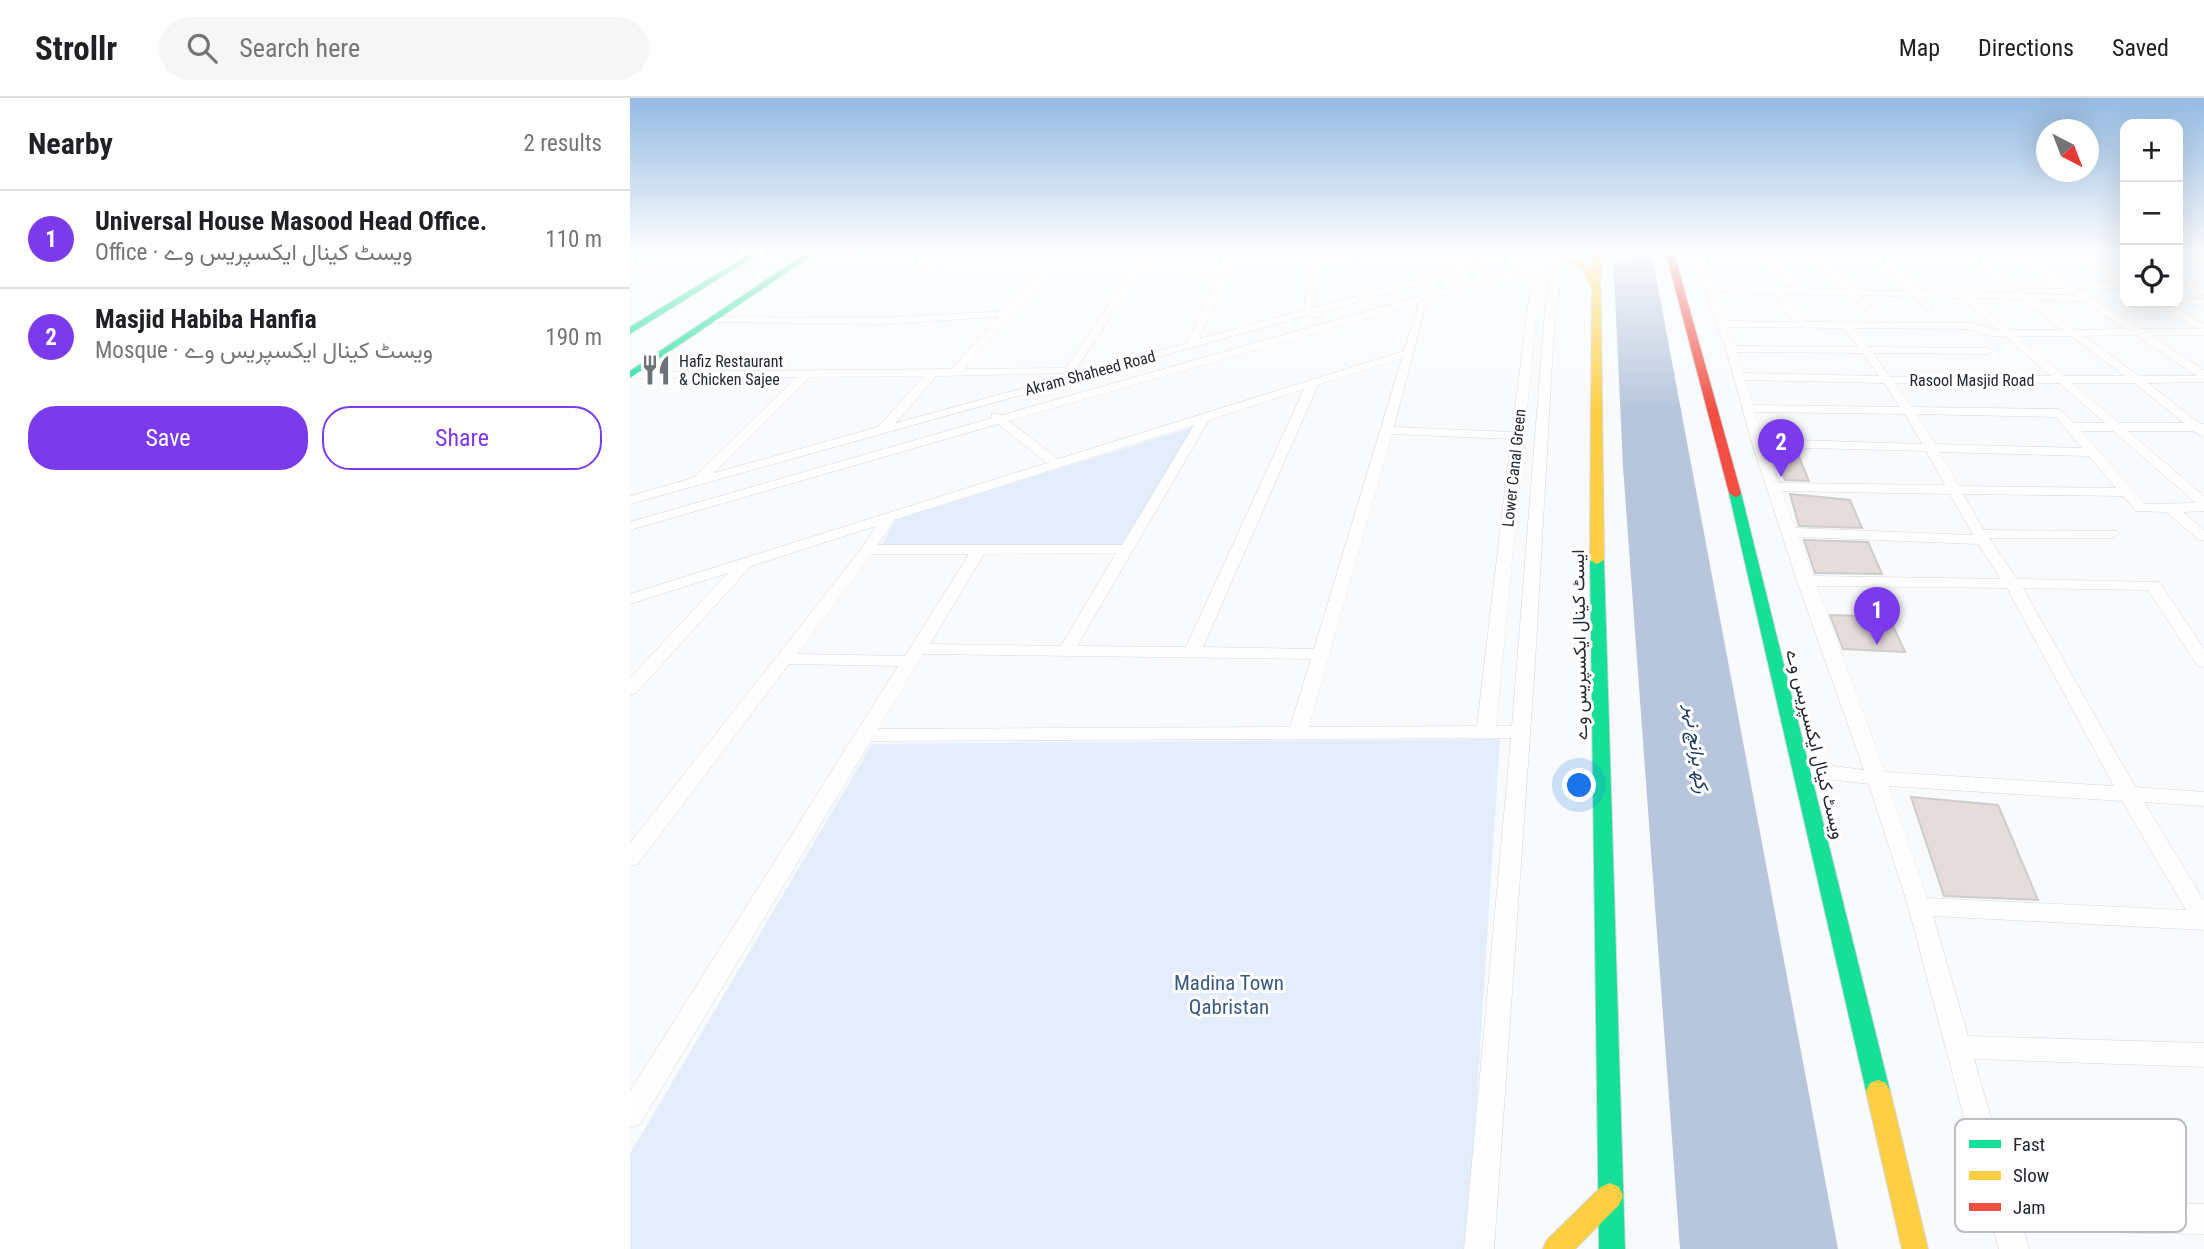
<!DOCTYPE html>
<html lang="en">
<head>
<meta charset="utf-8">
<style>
	:root { --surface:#fff; --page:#f6f6f6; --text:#202124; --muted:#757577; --line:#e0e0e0; --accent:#7c3aed }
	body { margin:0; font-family:"Roboto Condensed",Vazirmatn,sans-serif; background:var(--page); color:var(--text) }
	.controls { position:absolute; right:21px; top:21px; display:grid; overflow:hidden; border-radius:14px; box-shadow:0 7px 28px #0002 }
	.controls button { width:63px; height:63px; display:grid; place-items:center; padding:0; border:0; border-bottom:2px solid var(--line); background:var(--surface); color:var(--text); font:35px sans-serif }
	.compass { position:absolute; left:1406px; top:21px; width:63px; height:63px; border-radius:50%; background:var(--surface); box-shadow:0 7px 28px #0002; rotate:138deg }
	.you { position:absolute; left:950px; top:688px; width:24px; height:24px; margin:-18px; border:5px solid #fff; border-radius:50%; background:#1a73e8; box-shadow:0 0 0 10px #1a73e833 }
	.badge { display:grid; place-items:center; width:46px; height:46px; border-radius:50%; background:var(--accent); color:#fff; font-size:23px; font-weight:700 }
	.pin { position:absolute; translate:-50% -58px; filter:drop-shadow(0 2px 4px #0008) }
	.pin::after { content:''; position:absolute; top:37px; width:24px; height:21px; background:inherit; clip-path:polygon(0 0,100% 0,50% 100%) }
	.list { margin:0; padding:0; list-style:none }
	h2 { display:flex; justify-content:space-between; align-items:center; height:91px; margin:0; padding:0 28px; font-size:30px }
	h2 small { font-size:23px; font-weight:400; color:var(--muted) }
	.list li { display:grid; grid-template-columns:46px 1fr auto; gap:21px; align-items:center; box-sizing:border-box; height:98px; padding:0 28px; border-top:2px solid var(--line) }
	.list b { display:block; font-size:26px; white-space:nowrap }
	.list p { margin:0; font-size:23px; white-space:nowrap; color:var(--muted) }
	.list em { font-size:23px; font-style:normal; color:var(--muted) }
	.actions { display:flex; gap:14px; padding:21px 28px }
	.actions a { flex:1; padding:16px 0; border:2px solid var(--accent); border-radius:28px; text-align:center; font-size:24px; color:var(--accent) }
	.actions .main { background:var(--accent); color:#fff }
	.icon { flex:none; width:38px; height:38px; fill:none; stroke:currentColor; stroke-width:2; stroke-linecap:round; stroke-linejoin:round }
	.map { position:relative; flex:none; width:1574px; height:1151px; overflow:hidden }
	header { display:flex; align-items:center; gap:42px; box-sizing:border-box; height:98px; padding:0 35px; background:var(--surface); border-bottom:2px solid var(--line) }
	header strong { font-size:33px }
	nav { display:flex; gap:38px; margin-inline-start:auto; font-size:24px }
	.search { width:490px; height:63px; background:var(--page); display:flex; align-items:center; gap:18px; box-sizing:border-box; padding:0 24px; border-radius:38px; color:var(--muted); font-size:26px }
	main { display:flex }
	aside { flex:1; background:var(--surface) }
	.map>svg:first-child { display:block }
	.green { fill:#e3edfb }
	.water { fill:#b7c6dc }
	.building { fill:#e4dddc; stroke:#cfcccc; stroke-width:2 }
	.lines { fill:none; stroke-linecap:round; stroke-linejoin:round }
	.street-casing { stroke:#d3d7db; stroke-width:1 }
	.fast-casing { stroke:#d3d7db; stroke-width:2 }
	.slow-casing { stroke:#d3d7db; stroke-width:2 }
	.jam-casing { stroke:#d3d7db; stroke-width:2 }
	.street { fill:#fefeff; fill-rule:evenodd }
	.fast { fill:#16e098; fill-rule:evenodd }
	.slow { fill:#ffcf43; fill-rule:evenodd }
	.jam { fill:#f24e42; fill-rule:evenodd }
	.labels { text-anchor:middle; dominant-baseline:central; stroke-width:6; stroke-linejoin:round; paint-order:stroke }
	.far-poi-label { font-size:16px; fill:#24282f; stroke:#fff; text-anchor:start }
	.far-street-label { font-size:16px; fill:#24282f; stroke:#fff }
	.street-label { font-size:18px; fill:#24282f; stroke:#fff }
	.water-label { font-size:19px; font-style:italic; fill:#1a3760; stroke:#fff }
	.near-park-label { font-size:21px; fill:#3a5984; stroke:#fff }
	.key { fill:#fff; stroke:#bdbec1; stroke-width:2 }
	.key-label { font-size:19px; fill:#24282f }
</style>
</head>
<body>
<header>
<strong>Strollr</strong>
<div class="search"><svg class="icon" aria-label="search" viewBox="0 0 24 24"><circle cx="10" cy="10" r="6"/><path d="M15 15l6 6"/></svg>Search here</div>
<nav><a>Map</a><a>Directions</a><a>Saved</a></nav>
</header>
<main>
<aside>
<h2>Nearby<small>2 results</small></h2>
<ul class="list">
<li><span class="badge">1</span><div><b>Universal House Masood Head Office.</b><p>Office · ویسٹ کینال ایکسپریس وے</p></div><em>110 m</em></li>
<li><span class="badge">2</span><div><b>Masjid Habiba Hanfia</b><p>Mosque · ویسٹ کینال ایکسپریس وے</p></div><em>190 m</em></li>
</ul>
<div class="actions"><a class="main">Save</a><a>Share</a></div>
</aside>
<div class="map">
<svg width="1574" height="1151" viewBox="0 0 1574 1151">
	<rect width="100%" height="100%" fill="#f8fafc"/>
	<g class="green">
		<polygon points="564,329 491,448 251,449 266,421"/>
		<polygon points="870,641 837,1151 0,1151 0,1056 242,646"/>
	</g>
	<polygon class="water" points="983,152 1021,152 1208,1151 1050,1151 993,369"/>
	<g class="building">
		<polygon points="1143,352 1166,352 1179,383 1155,382"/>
		<polygon points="1160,396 1220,402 1232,430 1169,428"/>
		<polygon points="1174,442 1238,444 1252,476 1185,475"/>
		<polygon points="1200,517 1259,519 1275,554 1213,551"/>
		<polygon points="1281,699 1368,707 1408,802 1314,798"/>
	</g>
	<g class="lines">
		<g class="street-casing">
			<g id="street">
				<polygon points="360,152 496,152 492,155 176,161 172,158 176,155"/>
				<path d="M517 152H525L514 169H592L600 152H608L569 241 674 212 682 160 847 158 851 161 847 164 689 165 684 210 864 160 907 152H924L865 165 689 215 693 218 692 220 678 217 0 406V398L63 380 167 279 0 280V274L322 271 368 219 252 226 82 224 78 223V219L252 220 374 213 409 175H155L151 172 152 170 505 169ZM418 175H501L436 270 334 271ZM510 175H589L557 245 266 325 306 278 443 275ZM294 278 248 329 84 375 180 279Z"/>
				<path d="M1060 152 1495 153V159H1460L1495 180V190H1446L1510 231H1568L1526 205H1538L1574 226V237H1520L1574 272V284L1518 285 1569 325 1574 326V339L1563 333H1498L1574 398V413L1553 414 1574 432V443L1569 442 1536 414 1506 413 1493 398 1333 396 1354 432 1487 433 1489 436 1482 440H1359L1387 481 1529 484 1574 551V569L1568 568 1518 492 1393 490 1505 689 1574 694V708L1514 704 1574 803V832L1303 818 1338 938 1574 945V969L1344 961 1385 1104 1574 1106V1136L1394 1133 1399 1151H1369L1278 808 1239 686 1173 678 1166 676 1163 671 1166 666 1173 664 1234 672 1167 483 1122 345 1096 251ZM1071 159H1130L1160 190 1082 188ZM1139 159H1180L1213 191 1171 190ZM1190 159H1239L1279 193 1224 192ZM1250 159H1334L1384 195 1289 193ZM1345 159H1385L1424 184H1380ZM1397 159H1448L1489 184H1437ZM1388 190H1433L1444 197 1396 196ZM1084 194 1142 195 1164 224 1096 223ZM1152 196 1219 197 1241 217 1246 214 1230 197 1284 199 1298 214 1303 211 1294 199 1332 200 1368 232 1341 225 1175 224ZM1343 200 1392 201 1432 232H1380ZM1404 202 1453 203 1496 231 1446 232ZM1098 229 1214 230 1228 249 1105 248ZM1225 230 1340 231 1359 238H1375L1421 278 1260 279 1243 255 1358 256 1363 253 1358 250 1238 249ZM1506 237 1567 278H1509L1454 238ZM1387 238H1441L1495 278H1434ZM1107 254 1232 255 1249 278 1113 275ZM1115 282 1254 285 1270 309 1123 307ZM1265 285H1429L1475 325H1444L1429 311 1282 309ZM1442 285H1504L1554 325H1489ZM1125 314 1275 316 1292 346 1133 341ZM1287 316 1426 319 1452 350 1305 346ZM1451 333H1483L1566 405 1515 406ZM1136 349 1296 353 1315 387 1149 385ZM1309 354 1459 358 1486 390 1329 388ZM1152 393 1320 396 1343 437 1165 430ZM1169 439 1348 446 1371 481 1183 478ZM1187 488 1377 490 1484 688 1255 674ZM1259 688 1492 703 1556 812 1297 800Z"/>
				<polygon points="1548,152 1557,152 1574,161 1574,167"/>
				<path d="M1041 155 1044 160 953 162 910 170 911 176 925 178 930 189 925 213 905 565 864 1151H834L881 640 241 643 10 1026 0 1030V993L268 568 159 566 8 766 0 768V745L232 450 246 428 121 468 6 595 0 597V580L98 475 0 506V496L417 365 368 326 0 432V424L362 320V315L372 317 902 166 953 156ZM903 172 882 334 764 329 797 202ZM910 181 918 182 920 189 915 213 882 628H866ZM789 205 774 253 428 361 379 323ZM772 260 684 551 573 549 688 287ZM674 291 556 549 447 548 579 322ZM564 327 492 447H248L264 422ZM762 336 881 341 847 628 679 629ZM486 455 431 548 300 546 354 456ZM242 456H339L275 558 167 556ZM293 556 681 561 660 629 248 631Z"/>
				<polygon points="0,166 100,168 104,171 100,174 0,172"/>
				<polygon points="1548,178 1574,191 1574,198 1548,185"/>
				<polygon points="1548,200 1574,201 1574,207 1545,205 1548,205"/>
			</g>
		</g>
		<g class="fast-casing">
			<g id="fast">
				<polygon points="126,152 135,152 0,236 0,229"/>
				<polygon points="181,152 190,152 0,280 0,273"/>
				<polygon points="1105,391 1111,395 1260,993 1256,1001 1248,1004 1240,1001 1236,993 1099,395"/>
				<polygon points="967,458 974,462 995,1151 969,1151 960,462"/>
			</g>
		</g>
		<g class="slow-casing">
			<g id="slow">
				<polygon points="962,152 970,152 974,462 967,466 960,462 962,190 953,172 933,161 937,159 954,166 962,173"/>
				<polygon points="1248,982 1256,985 1260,993 1298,1151 1272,1151 1236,993 1240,985"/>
				<polygon points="980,1085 989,1089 993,1098 989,1107 945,1151 913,1151 917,1142 971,1089"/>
			</g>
		</g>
		<g class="jam-casing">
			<polygon id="jam" points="1035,152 1043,152 1111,395 1109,398 1105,399 1099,395"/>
		</g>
		<use href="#street" class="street"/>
		<use href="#fast" class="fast"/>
		<use href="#slow" class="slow"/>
		<use href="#jam" class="jam"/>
	</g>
	<linearGradient id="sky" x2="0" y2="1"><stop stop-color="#94bbe3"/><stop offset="0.49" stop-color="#fcfdfe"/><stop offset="1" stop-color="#fcfdfe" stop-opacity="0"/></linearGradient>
	<rect width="1574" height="313" fill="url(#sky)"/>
	<defs>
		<g id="restaurant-bare" transform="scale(2.415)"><path d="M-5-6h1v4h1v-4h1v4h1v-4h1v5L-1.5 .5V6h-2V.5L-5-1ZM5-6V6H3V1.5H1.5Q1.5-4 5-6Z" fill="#6e7277" stroke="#fff" stroke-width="2.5" paint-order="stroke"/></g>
	</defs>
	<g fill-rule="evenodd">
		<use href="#restaurant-bare" x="26" y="272"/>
	</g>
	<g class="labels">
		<g class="far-poi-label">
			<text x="49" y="263">Hafiz Restaurant<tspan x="49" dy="18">&amp; Chicken Sajee</tspan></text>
		</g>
		<g class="far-street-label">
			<text transform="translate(460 275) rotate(-15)">Akram Shaheed Road</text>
			<text x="1342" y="282">Rasool Masjid Road</text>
			<text transform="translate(884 370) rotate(-84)">Lower Canal Green</text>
		</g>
		<g class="street-label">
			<text transform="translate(949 547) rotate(-91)">ایسٹ کینال ایکسپریس وے</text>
			<text transform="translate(1186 646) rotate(76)">ویسٹ کینال ایکسپریس وے</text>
		</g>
		<g class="water-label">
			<text transform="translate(1067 651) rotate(83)">رکھ برانچ نہر</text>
		</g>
		<g class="near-park-label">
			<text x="599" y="885">Madina Town<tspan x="599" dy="24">Qabristan</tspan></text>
		</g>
	</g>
	<rect x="1325" y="1021" width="231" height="113" rx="10" class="key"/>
	<rect x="1339" y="1042" width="32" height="8" fill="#16e098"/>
	<rect x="1339" y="1073" width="32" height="9" fill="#ffcf43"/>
	<rect x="1339" y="1105" width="32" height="8" fill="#f24e42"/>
	<g class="key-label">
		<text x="1383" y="1053">Fast</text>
		<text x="1383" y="1084">Slow</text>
		<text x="1383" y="1116">Jam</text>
	</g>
</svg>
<div class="controls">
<button>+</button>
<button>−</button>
<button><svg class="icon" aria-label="locate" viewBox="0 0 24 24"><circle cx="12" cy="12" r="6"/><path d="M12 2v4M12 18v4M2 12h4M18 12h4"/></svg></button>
</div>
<svg class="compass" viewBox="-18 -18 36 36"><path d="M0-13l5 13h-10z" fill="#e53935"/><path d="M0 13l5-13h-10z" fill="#757577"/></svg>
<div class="you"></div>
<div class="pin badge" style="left:1247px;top:547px">1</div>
<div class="pin badge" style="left:1151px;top:379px">2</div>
</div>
</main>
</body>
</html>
